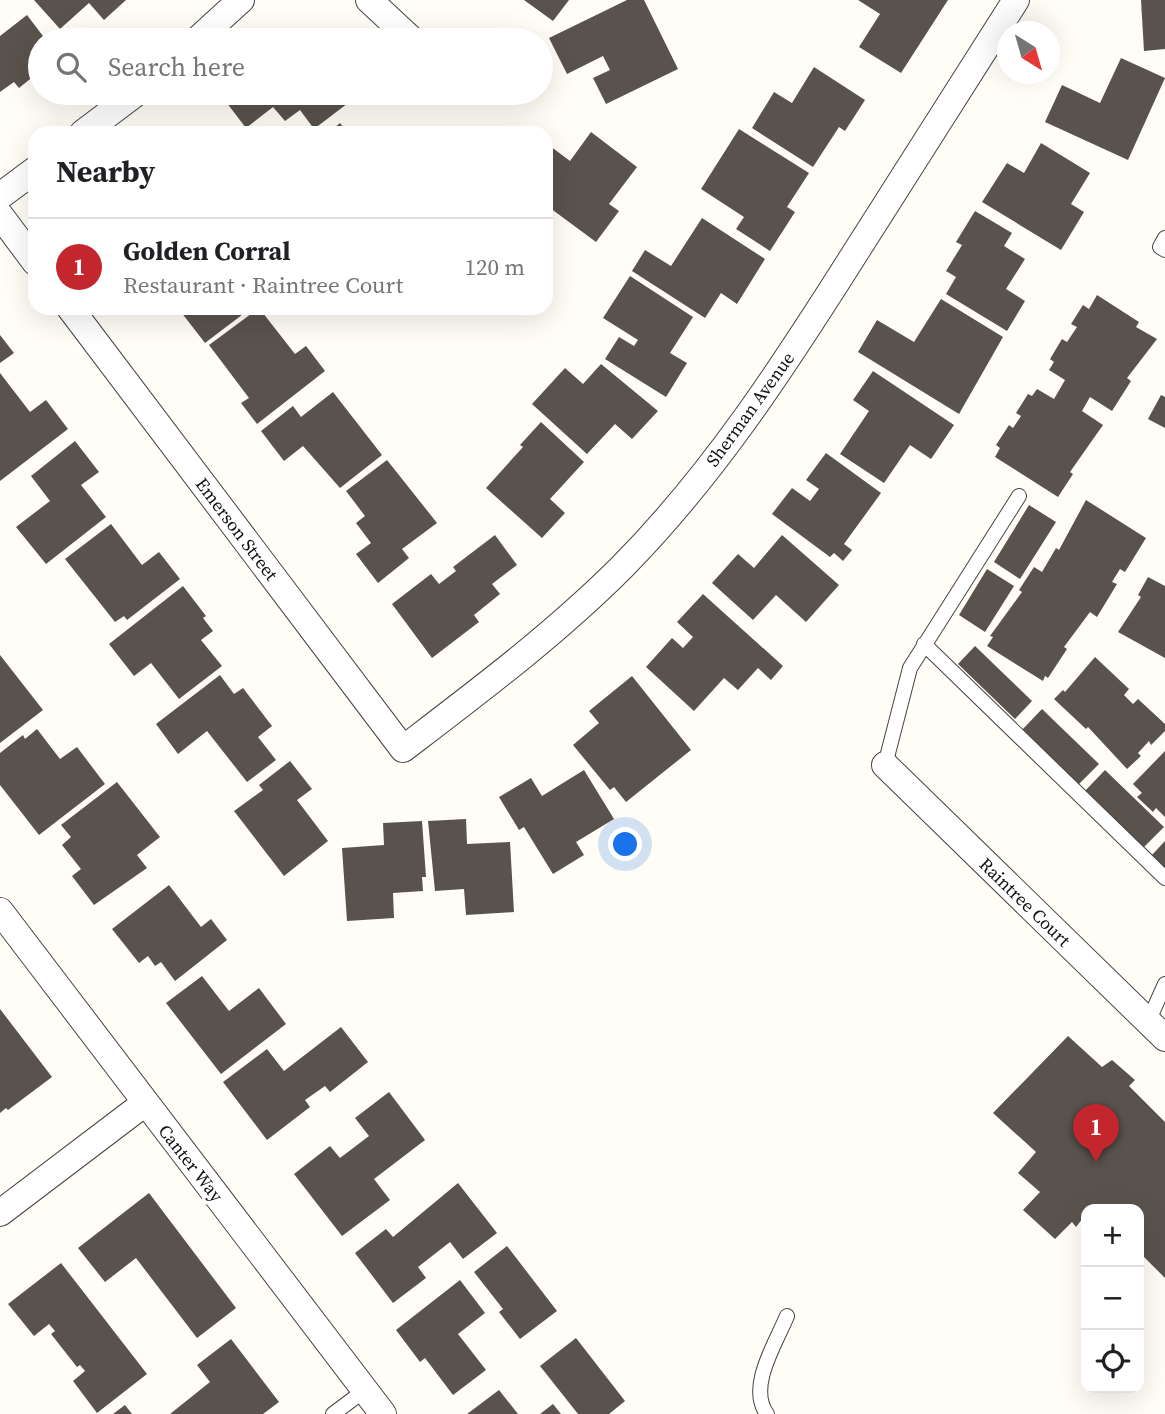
<!DOCTYPE html>
<html lang="en">
<head>
<meta charset="utf-8">
<style>
	:root { --surface:#fff; --page:#f2f2f2; --text:#202124; --muted:#757577; --line:#e0e0e0; --accent:#c4262e }
	body { margin:0; font-family:"Source Serif 4",serif; background:var(--page); color:var(--text) }
	.controls { position:absolute; right:21px; bottom:21px; display:grid; overflow:hidden; border-radius:14px; box-shadow:0 7px 28px #0002 }
	.controls button { width:63px; height:63px; display:grid; place-items:center; padding:0; border:0; border-bottom:2px solid var(--line); background:var(--surface); color:var(--text); font:35px sans-serif }
	.compass { position:absolute; left:997px; top:21px; width:63px; height:63px; border-radius:50%; background:var(--surface); box-shadow:0 7px 28px #0002; rotate:143deg }
	.you { position:absolute; left:626px; top:845px; width:24px; height:24px; margin:-18px; border:5px solid #fff; border-radius:50%; background:#1a73e8; box-shadow:0 0 0 10px #1a73e833 }
	.badge { display:grid; place-items:center; width:46px; height:46px; border-radius:50%; background:var(--accent); color:#fff; font-size:23px; font-weight:700 }
	.pin { position:absolute; translate:-50% -58px; filter:drop-shadow(0 2px 4px #0008) }
	.pin::after { content:''; position:absolute; top:37px; width:24px; height:21px; background:inherit; clip-path:polygon(0 0,100% 0,50% 100%) }
	.list { margin:0; padding:0; list-style:none }
	h2 { display:flex; justify-content:space-between; align-items:center; height:91px; margin:0; padding:0 28px; font-size:30px }
	h2 small { font-size:23px; font-weight:400; color:var(--muted) }
	.list li { display:grid; grid-template-columns:46px 1fr auto; gap:21px; align-items:center; box-sizing:border-box; height:98px; padding:0 28px; border-top:2px solid var(--line) }
	.list b { display:block; font-size:26px; white-space:nowrap }
	.list p { margin:0; font-size:23px; white-space:nowrap; color:var(--muted) }
	.list em { font-size:23px; font-style:normal; color:var(--muted) }
	.icon { flex:none; width:38px; height:38px; fill:none; stroke:currentColor; stroke-width:2; stroke-linecap:round; stroke-linejoin:round }
	.map { position:relative; flex:none; width:1165px; height:1414px; overflow:hidden }
	.search { position:absolute; background:var(--surface); box-shadow:0 7px 28px #0002; left:28px; top:28px; width:525px; height:77px; display:flex; align-items:center; gap:18px; box-sizing:border-box; padding:0 24px; border-radius:38px; color:var(--muted); font-size:26px }
	.panel { position:absolute; background:var(--surface); box-shadow:0 7px 28px #0002; left:28px; top:126px; width:525px; height:189px; border-radius:21px }
	.map>svg:first-child { display:block }
	.building { fill:#5a524d }
	.lines { fill:none; stroke-linecap:round; stroke-linejoin:round }
	.service-casing { stroke:#444; stroke-width:16 }
	.minor-casing { stroke:#444; stroke-width:28 }
	.service { stroke:#fff; stroke-width:14 }
	.minor { stroke:#fff; stroke-width:26 }
	.labels { text-anchor:middle; dominant-baseline:central; stroke-width:7; stroke-linejoin:round; paint-order:stroke }
	.street-label { font-size:18px; fill:#111; stroke:#fff }
</style>
</head>
<body>
<div class="map">
<svg width="1165" height="1414" viewBox="0 0 1165 1414">
	<rect width="100%" height="100%" fill="#fffdf5"/>
	<g class="building">
		<polygon points="34,0 126,0 104,20 89,3 60,29"/>
		<polygon points="524,0 569,0 553,21"/>
		<polygon points="627,0 644,0 678,69 606,104 593,78 610,70 603,56 567,74 549,38"/>
		<polygon points="858,0 948,0 901,73 859,47 880,14"/>
		<polygon points="1141,0 1165,0 1165,49 1144,51"/>
		<polygon points="27,15 46,40 40,40 40,71 19,88 14,82 0,92 0,36"/>
		<polygon points="1121,58 1165,78 1128,160 1045,122 1062,85 1100,103"/>
		<polygon points="814,67 865,100 845,131 839,127 813,167 752,128 774,92 792,103"/>
		<polygon points="230,93 353,93 356,97 314,129 300,110 285,121 273,107 246,128 223,98"/>
		<polygon points="340,123 348,133 328,133"/>
		<polygon points="739,129 809,173 787,207 795,212 770,251 736,229 744,217 701,189"/>
		<polygon points="591,132 637,167 609,204 619,211 596,242 546,205 546,143 570,161"/>
		<polygon points="1041,143 1090,173 1071,204 1084,212 1061,250 982,202 1007,163 1024,173"/>
		<polygon points="975,211 1012,233 1004,246 1025,259 1006,289 1025,301 1007,331 946,294 956,277 946,271 962,245 956,242"/>
		<polygon points="702,218 765,259 737,304 721,293 705,318 632,271 645,250 671,266"/>
		<polygon points="630,276 693,317 670,353 687,363 666,397 605,359 619,337 634,346 638,340 603,318"/>
		<polygon points="1097,295 1139,322 1136,327 1157,339 1127,378 1131,381 1112,411 1090,397 1082,411 1103,425 1070,472 1073,474 1058,497 995,457 1000,448 996,445 1009,425 1013,428 1021,416 1016,413 1028,394 1032,396 1037,389 1054,399 1065,380 1049,370 1054,362 1050,359 1062,339 1067,342 1077,327 1071,324 1083,305 1089,309"/>
		<polygon points="941,299 1003,337 959,414 858,352 877,320 914,342"/>
		<polygon points="186,308 251,308 205,343 181,312"/>
		<polygon points="259,308 295,354 306,346 325,371 257,424 241,403 249,398 209,345"/>
		<polygon points="0,335 14,353 0,363"/>
		<polygon points="601,364 658,411 632,439 615,424 587,454 532,404 565,368 583,384"/>
		<polygon points="873,371 954,425 931,459 910,445 884,483 840,454 869,411 853,400"/>
		<polygon points="0,373 30,412 46,400 68,429 0,481"/>
		<polygon points="333,392 382,455 340,488 303,446 284,461 261,431 293,406 301,417"/>
		<polygon points="1161,395 1165,397 1165,428 1148,419"/>
		<polygon points="541,422 584,462 550,499 565,513 542,538 486,488 523,447 520,445"/>
		<polygon points="75,441 99,472 81,485 106,517 46,564 16,527 50,501 31,476"/>
		<polygon points="826,453 881,493 844,544 852,550 843,561 834,553 830,557 772,514 792,488 810,501 819,489 806,480"/>
		<polygon points="387,460 437,523 402,549 409,558 378,583 356,554 371,543 356,523 365,516 346,491"/>
		<polygon points="1086,500 1146,538 1125,572 1120,569 1112,582 1117,584 1097,617 1090,612 1064,647 1067,649 1048,678 1045,676 1043,681 987,646 993,637 990,636 1022,592 1019,590 1034,567 1042,572 1056,548 1059,550"/>
		<polygon points="1029,505 1056,522 1020,579 994,562"/>
		<polygon points="111,524 142,565 159,552 180,579 127,620 124,616 115,622 65,559"/>
		<polygon points="495,535 517,565 492,584 500,594 474,615 479,622 432,658 392,604 431,574 439,584 456,571 453,567"/>
		<polygon points="782,535 839,585 806,622 776,595 753,620 712,583 738,554 754,568"/>
		<polygon points="987,569 1014,586 985,632 959,615"/>
		<polygon points="1148,577 1165,586 1165,658 1118,632 1141,597 1138,595"/>
		<polygon points="183,586 206,616 203,618 213,631 201,640 222,666 179,699 151,663 134,676 109,644"/>
		<polygon points="703,594 783,666 771,680 758,668 738,690 724,678 694,711 646,667 672,638 683,648 693,637 677,622"/>
		<polygon points="975,646 1032,701 1015,719 958,664"/>
		<polygon points="0,655 43,710 0,743"/>
		<polygon points="1095,657 1129,689 1124,695 1133,704 1138,699 1165,724 1165,731 1151,745 1149,741 1138,753 1141,756 1127,769 1088,727 1086,729 1054,699 1063,690 1065,692"/>
		<polygon points="220,675 234,694 243,688 272,726 258,737 276,760 247,782 207,731 178,754 156,724"/>
		<polygon points="632,676 691,750 626,802 614,787 610,790 573,745 599,723 589,711"/>
		<polygon points="1042,709 1099,764 1078,785 1021,731"/>
		<polygon points="37,729 60,759 77,747 105,784 39,835 0,785 0,753 23,735 25,739"/>
		<polygon points="1165,751 1165,817 1156,808 1153,812 1137,797 1142,793 1133,784"/>
		<polygon points="290,761 312,789 297,800 328,841 284,876 234,811 263,790 259,785"/>
		<polygon points="584,770 614,819 576,842 584,855 553,874 524,827 519,830 499,797 531,778 542,796"/>
		<polygon points="1105,770 1164,827 1143,848 1084,792"/>
		<polygon points="117,782 160,837 137,855 147,868 94,905 72,876 81,869 62,845 71,837 61,825"/>
		<polygon points="466,819 467,844 510,842 514,912 466,915 464,889 435,891 428,821"/>
		<polygon points="422,821 426,877 422,877 423,891 393,893 394,918 347,921 342,848 384,845 383,823"/>
		<polygon points="1165,841 1165,870 1151,856"/>
		<polygon points="169,885 201,927 211,919 227,940 175,981 161,962 155,966 148,956 139,963 112,929"/>
		<polygon points="202,976 229,1011 259,988 286,1024 221,1074 166,1003"/>
		<polygon points="0,1009 52,1077 8,1110 6,1108 0,1113"/>
		<polygon points="341,1027 368,1062 330,1092 325,1086 305,1100 310,1107 267,1140 223,1082 267,1049 284,1071"/>
		<polygon points="1068,1036 1102,1067 1112,1060 1135,1080 1129,1086 1165,1122 1165,1278 1139,1252 1139,1209 1086,1209 1086,1214 1076,1227 1072,1222 1055,1239 1023,1210 1040,1192 1018,1173 1036,1152 993,1113"/>
		<polygon points="389,1092 425,1140 374,1179 390,1200 342,1236 294,1174 330,1146 340,1158 369,1136 355,1118"/>
		<polygon points="458,1183 497,1233 463,1259 450,1242 418,1267 426,1278 393,1303 355,1253 386,1229 393,1237"/>
		<polygon points="149,1193 236,1308 197,1338 136,1258 105,1282 78,1248"/>
		<polygon points="507,1246 557,1311 520,1339 499,1312 503,1309 474,1272"/>
		<polygon points="61,1263 147,1374 97,1413 73,1381 85,1371 80,1365 77,1367 51,1334 55,1331 49,1324 34,1336 8,1304"/>
		<polygon points="460,1280 485,1313 458,1334 486,1370 453,1395 425,1358 420,1362 396,1330"/>
		<polygon points="576,1338 625,1401 609,1414 578,1414 540,1366"/>
		<polygon points="231,1339 279,1402 263,1414 170,1414 210,1382 197,1365"/>
		<polygon points="499,1390 518,1414 467,1414"/>
		<polygon points="553,1404 561,1414 540,1414"/>
		<polygon points="125,1405 132,1414 113,1414"/>
	</g>
	<g class="lines">
		<g class="service-casing">
			<g id="service">
				<polyline points="1165,238 1160,247 1165,250"/>
				<polyline points="924,644 1165,878"/>
				<polyline points="885,765 910,668 1019,496"/>
				<polyline points="1148,1022 1165,984"/>
				<polyline points="333,1414 365,1390"/>
				<path d="M767 1414C747 1387 776 1343 787 1316"/>
			</g>
		</g>
		<g class="minor-casing">
			<g id="minor">
				<polyline points="369,0 412,40"/>
				<polyline points="197,40 241,0"/>
				<polyline points="83,133 136,93"/>
				<polyline points="0,196 35,170"/>
				<polyline points="0,215 35,262"/>
				<path d="M70 308 403 749C479 691 555 634 622 567 713 475 783 367 852 258 907 172 961 86 1016 0"/>
				<polyline points="885,765 1165,1038"/>
				<polyline points="0,911 383,1414"/>
				<polyline points="0,1213 145,1103"/>
			</g>
		</g>
		<use href="#service" class="service"/>
		<use href="#minor" class="minor"/>
	</g>
	<g class="labels">
		<g class="street-label">
			<text transform="translate(750 409) rotate(-54)">Sherman Avenue</text>
			<text transform="translate(237 529) rotate(53)">Emerson Street</text>
			<text transform="translate(1025 902) rotate(44)">Raintree Court</text>
			<text transform="translate(191 1163) rotate(52)">Canter Way</text>
		</g>
	</g>
</svg>
<div class="controls">
<button>+</button>
<button>−</button>
<button><svg class="icon" aria-label="locate" viewBox="0 0 24 24"><circle cx="12" cy="12" r="6"/><path d="M12 2v4M12 18v4M2 12h4M18 12h4"/></svg></button>
</div>
<svg class="compass" viewBox="-18 -18 36 36"><path d="M0-13l5 13h-10z" fill="#e53935"/><path d="M0 13l5-13h-10z" fill="#757577"/></svg>
<div class="you"></div>
<div class="pin badge" style="left:1096px;top:1162px">1</div>
<div class="search"><svg class="icon" aria-label="search" viewBox="0 0 24 24"><circle cx="10" cy="10" r="6"/><path d="M15 15l6 6"/></svg>Search here</div>
<section class="panel">
<h2>Nearby<small></small></h2>
<ul class="list">
<li><span class="badge">1</span><div><b>Golden Corral</b><p>Restaurant · Raintree Court</p></div><em>120 m</em></li>
</ul>
</section>
</div>
</body>
</html>
